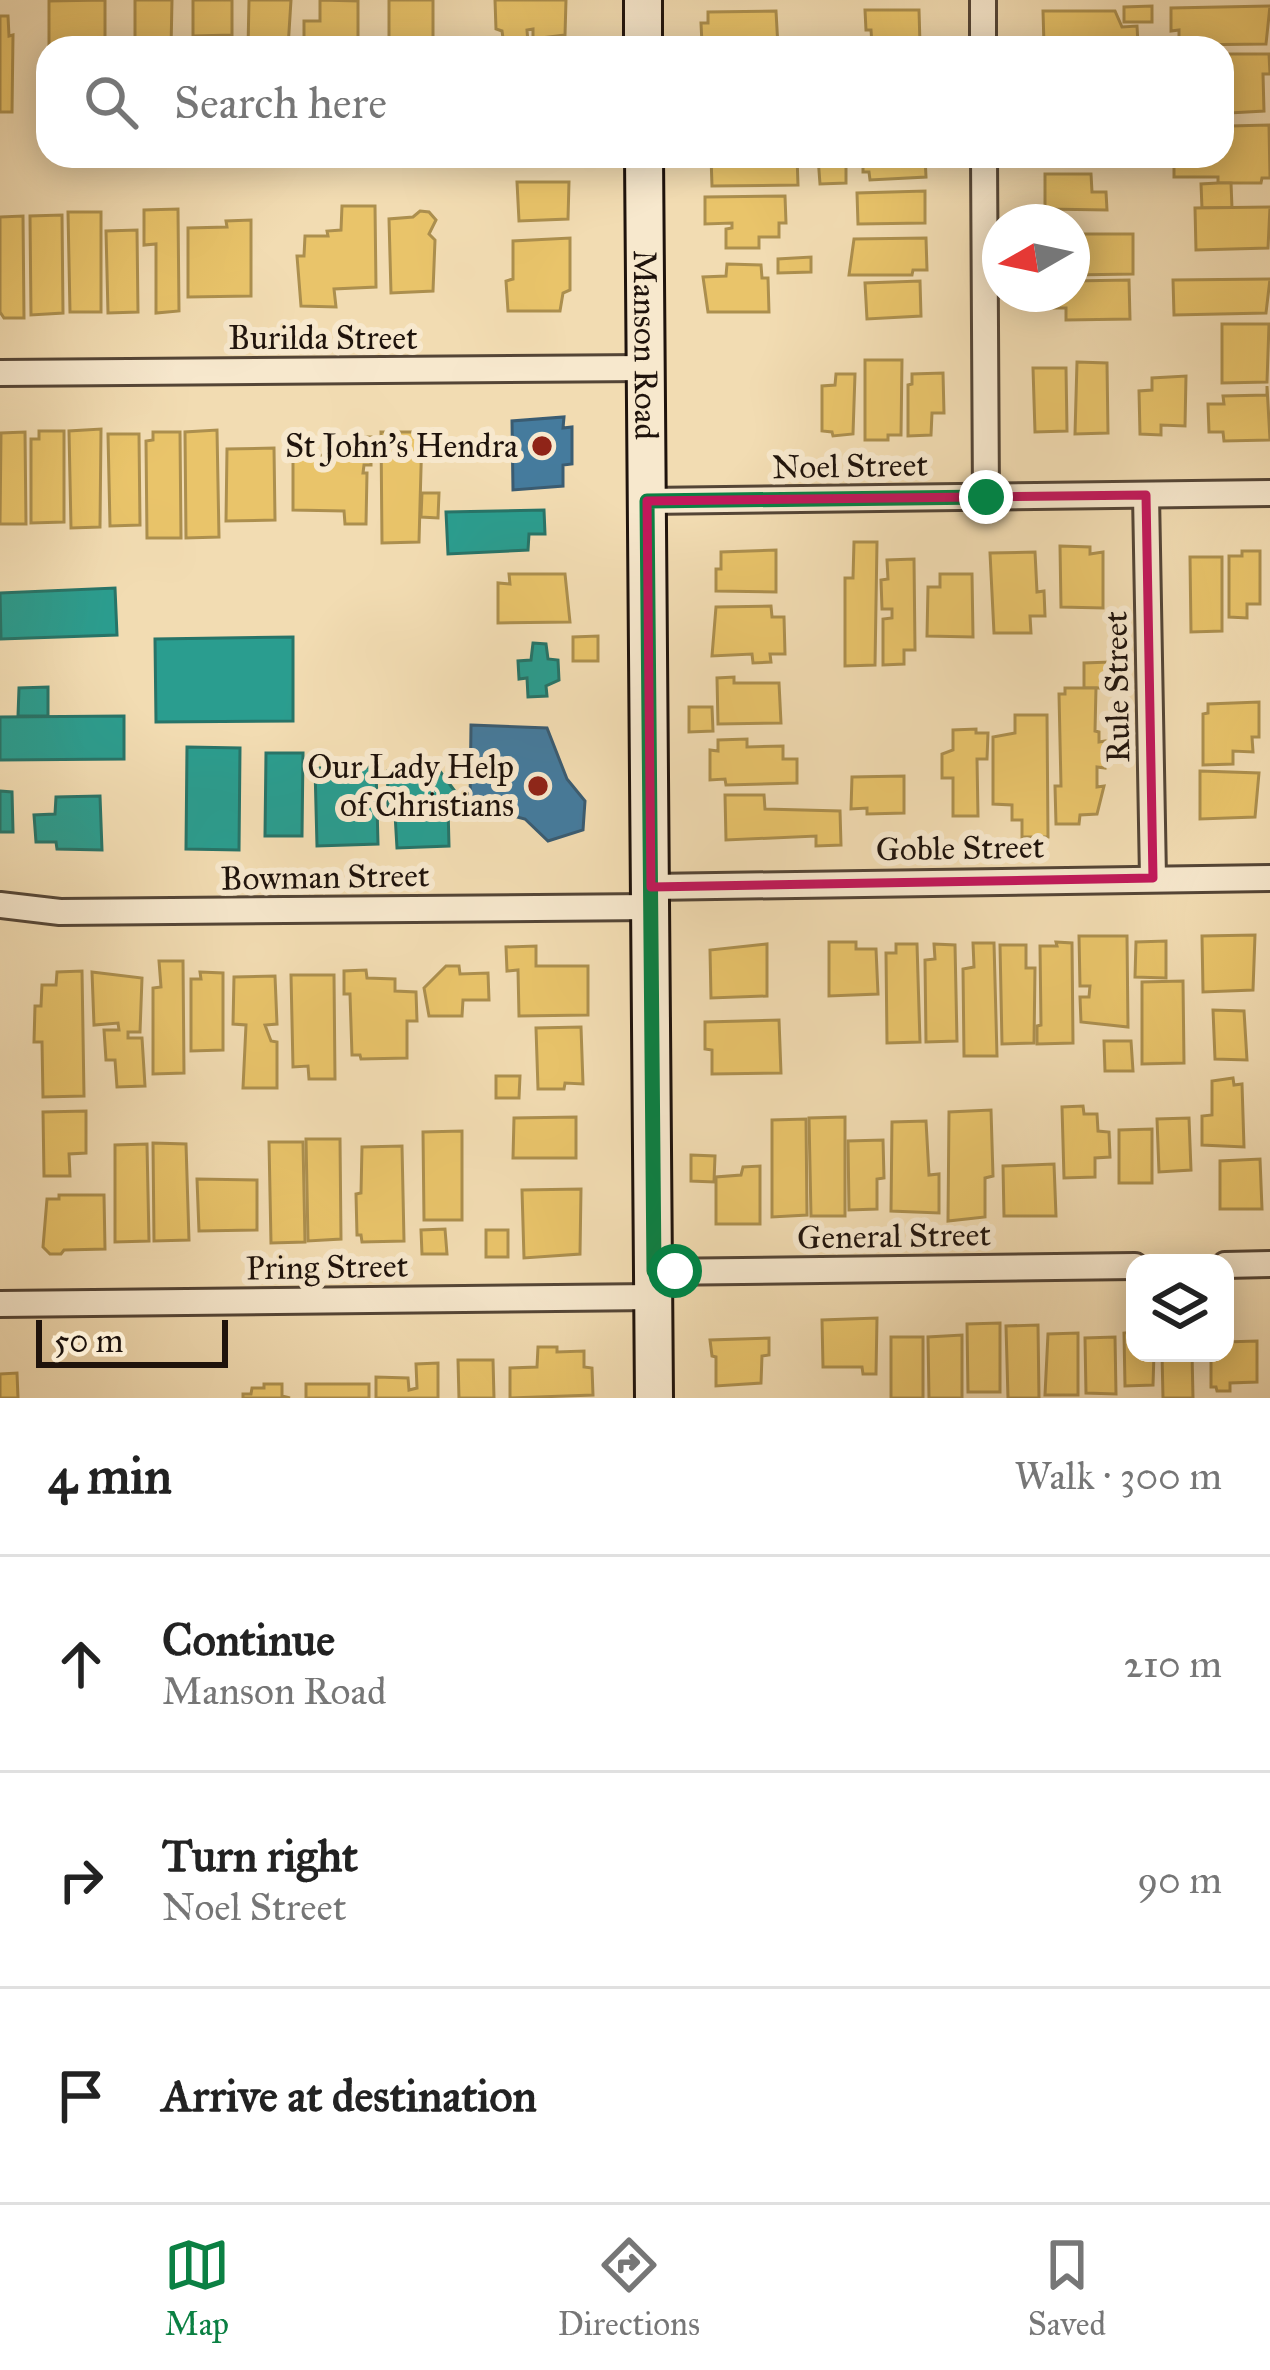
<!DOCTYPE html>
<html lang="en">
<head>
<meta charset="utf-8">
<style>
	:root { --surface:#fff; --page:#f2f2f2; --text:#222; --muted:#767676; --line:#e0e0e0; --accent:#0b8043 }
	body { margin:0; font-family:"IM FELL Great Primer",serif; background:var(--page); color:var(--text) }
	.controls { position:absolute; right:36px; bottom:36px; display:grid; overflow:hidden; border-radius:24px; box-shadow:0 6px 30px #0003 }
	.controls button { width:108px; height:108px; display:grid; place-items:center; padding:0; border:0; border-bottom:3px solid var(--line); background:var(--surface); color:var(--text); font:60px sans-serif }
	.compass { position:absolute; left:982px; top:204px; width:108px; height:108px; border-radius:50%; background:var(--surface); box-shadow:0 6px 30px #0003; rotate:261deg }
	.scale { position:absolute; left:36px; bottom:30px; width:192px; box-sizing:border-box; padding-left:12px; border:6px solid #1f130c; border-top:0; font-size:33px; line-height:42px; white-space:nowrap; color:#1f130c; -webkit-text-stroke:9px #f7e8cd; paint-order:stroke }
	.stop { position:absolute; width:36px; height:36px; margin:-27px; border:9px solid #0b8043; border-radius:50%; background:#fff }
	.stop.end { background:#0b8043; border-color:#fff; box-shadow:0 3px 12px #0008 }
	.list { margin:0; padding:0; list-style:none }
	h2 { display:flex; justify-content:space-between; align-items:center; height:156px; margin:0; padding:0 48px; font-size:51px }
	h2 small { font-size:39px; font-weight:400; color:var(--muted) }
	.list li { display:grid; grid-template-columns:78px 1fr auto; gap:36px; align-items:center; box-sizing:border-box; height:216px; padding:0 48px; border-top:3px solid var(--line) }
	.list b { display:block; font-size:45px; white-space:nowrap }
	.list p { margin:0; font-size:39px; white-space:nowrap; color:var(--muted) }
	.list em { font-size:39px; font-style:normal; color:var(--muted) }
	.icon { flex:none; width:66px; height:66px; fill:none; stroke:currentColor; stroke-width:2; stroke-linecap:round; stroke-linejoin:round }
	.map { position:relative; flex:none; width:1270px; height:1398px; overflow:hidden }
	.search { position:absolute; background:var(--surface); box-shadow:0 6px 30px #0003; left:36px; right:36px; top:36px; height:132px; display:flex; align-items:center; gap:30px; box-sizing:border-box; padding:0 42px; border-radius:36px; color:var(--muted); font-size:45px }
	.sheet { height:804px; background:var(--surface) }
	nav { display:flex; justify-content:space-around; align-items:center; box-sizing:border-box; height:168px; border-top:3px solid var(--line); background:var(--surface); font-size:33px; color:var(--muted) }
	nav a { display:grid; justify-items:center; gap:6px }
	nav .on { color:var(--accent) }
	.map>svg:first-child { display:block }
	.homes { fill:#e9c46a; stroke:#ac8f4e; stroke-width:3 }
	.schools { fill:#2a9d8f; stroke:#277468; stroke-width:3 }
	.public { fill:#457b9d; stroke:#3a5c72; stroke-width:3 }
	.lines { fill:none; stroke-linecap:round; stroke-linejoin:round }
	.street-casing { stroke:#544536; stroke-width:30 }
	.secondary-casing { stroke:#1f130c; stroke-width:42 }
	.street { stroke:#f7e8cd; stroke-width:24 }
	.secondary { stroke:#f7e8cd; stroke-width:36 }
	.route { stroke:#0b8043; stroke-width:15 }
	.marked { fill:none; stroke:#c2185b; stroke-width:9; stroke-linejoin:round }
	.poi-dot { fill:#8f2418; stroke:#f7e8cd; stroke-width:4.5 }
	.labels { text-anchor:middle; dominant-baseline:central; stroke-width:12; stroke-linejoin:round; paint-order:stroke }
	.street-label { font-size:33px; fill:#1f130c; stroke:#f7e8cd }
	.poi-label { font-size:33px; fill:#1f130c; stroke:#f7e8cd; text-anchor:end }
</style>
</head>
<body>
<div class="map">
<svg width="1270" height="1398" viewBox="0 0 1270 1398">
	<rect width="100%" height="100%" fill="#f2dcb2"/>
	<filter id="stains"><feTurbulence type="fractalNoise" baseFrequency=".00167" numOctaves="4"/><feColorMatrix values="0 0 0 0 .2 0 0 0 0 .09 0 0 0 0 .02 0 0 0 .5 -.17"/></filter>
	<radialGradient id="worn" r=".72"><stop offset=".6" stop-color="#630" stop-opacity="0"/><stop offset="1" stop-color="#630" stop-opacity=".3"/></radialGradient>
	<g class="homes">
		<polygon points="105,0 105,48 49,48 49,1"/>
		<polygon points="135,0 172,0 171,48 135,48"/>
		<polygon points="193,0 232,0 232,35 193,36"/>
		<polygon points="249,0 291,0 288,48 248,48"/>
		<polygon points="320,0 358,1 358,48 304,47 304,21 320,21"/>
		<rect x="389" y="0" width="44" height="48"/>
		<polygon points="495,0 566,0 565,35 533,39 533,29 527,30 528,43 504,45 502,31 496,29"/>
		<polygon points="1152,6 1152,22 1124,22 1124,7"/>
		<polygon points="1270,6 1266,44 1179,45 1179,30 1171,31 1171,8"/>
		<polygon points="865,10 919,10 920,44 872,45 871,30 866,30"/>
		<polygon points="776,11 778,47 709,48 709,44 702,44 701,23 708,23 708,12"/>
		<polygon points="1043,11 1115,11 1122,27 1137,26 1138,44 1044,45"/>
		<polygon points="0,16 8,16 9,36 13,35 12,112 0,112"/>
		<polygon points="1222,54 1269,54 1270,74 1263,74 1264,111 1230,113 1230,106 1222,106"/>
		<polygon points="1269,125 1270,178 1262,178 1261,183 1218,183 1218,177 1174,177 1174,156 1222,156 1222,134 1230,134 1230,126"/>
		<polygon points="711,156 797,156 798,185 712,186"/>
		<polygon points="863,156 925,156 926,177 870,180 869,172 863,172"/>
		<polygon points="818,157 846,157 846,183 820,184"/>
		<polygon points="1045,174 1091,174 1092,192 1106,192 1107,210 1045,209"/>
		<polygon points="517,182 569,182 568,219 519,221"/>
		<polygon points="1218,183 1231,183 1232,208 1202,208 1201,184"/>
		<polygon points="925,191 925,223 858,224 857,193"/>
		<polygon points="785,196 786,223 779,223 779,237 759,237 759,248 726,248 726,229 732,228 732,223 705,224 705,197"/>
		<polygon points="342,206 375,206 376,287 334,289 336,307 301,306 297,256 304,256 305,236 328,236 327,231 341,230"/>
		<polygon points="1270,207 1268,248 1196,250 1195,208"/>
		<polygon points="178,209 179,311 156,313 156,244 144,245 144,210"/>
		<polygon points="420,211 429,212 436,220 429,234 435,240 433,291 391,293 389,219 413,217"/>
		<polygon points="68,212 101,212 101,312 70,312"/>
		<polygon points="62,215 63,313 31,315 30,216"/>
		<polygon points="23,216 24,318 4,318 0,312 0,217"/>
		<polygon points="251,220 251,296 188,297 188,228 227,227 226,221"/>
		<polygon points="137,230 138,312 108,313 106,231"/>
		<polygon points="1072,234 1133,234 1133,274 1072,275"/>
		<polygon points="570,238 570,290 563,293 560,311 508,311 506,281 513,279 513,241"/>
		<polygon points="926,238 927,270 913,270 912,275 849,275 854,239"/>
		<polygon points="811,257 811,272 778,273 778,259"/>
		<polygon points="727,264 761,265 762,278 768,278 769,312 708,312 703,277 726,276"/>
		<polygon points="1270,279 1266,313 1174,315 1173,280"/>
		<polygon points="1129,280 1130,319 1066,320 1066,308 1054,308 1054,294 1072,294 1072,281"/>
		<polygon points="920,281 921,316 867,319 865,283"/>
		<polygon points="1222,324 1269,324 1267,382 1222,383"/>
		<polygon points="865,360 902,360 901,435 888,435 888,440 865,440"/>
		<polygon points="1077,362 1107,363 1108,433 1075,434"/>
		<polygon points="1033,368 1066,368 1067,431 1035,432"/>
		<polygon points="943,373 944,413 932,413 931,435 908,436 908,385 912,384 912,374"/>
		<polygon points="836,374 855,374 853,434 833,436 832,432 822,431 822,386 835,385"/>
		<polygon points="1186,376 1185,426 1161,425 1161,435 1140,434 1139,391 1152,390 1152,378"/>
		<polygon points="1267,386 1270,440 1224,441 1223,432 1209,432 1208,404 1224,404 1223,396 1267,395"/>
		<polygon points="101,429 100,527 71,528 69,431"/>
		<polygon points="217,430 219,537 186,538 185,432"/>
		<polygon points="39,431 64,431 64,522 31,523 31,439 39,439"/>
		<polygon points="25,432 26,524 0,524 1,433"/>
		<polygon points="153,432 180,432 181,538 147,538 146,441 153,440"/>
		<polygon points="381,432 422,432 419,542 382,543"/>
		<polygon points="108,434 139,434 140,525 110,526"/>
		<polygon points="347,437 371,437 371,465 364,465 363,473 367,473 366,524 345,524 344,511 293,510 293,456 328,455 328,446 346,445"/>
		<polygon points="274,448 275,520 226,521 227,449"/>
		<polygon points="422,493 439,493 438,518 421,517"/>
		<polygon points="854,542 877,542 875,665 845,666 845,578 853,578"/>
		<polygon points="1060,546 1090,547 1090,554 1103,552 1103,608 1061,607"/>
		<polygon points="776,550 776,592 716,591 716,569 721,569 721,552"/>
		<polygon points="1242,551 1260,551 1260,604 1247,604 1247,618 1229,617 1229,556 1242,556"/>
		<polygon points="1035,552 1037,592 1044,591 1045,616 1030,616 1031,633 994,633 990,553"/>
		<polygon points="1190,557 1222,557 1222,631 1191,632"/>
		<polygon points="914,559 915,650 904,650 904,664 883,665 883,619 892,618 892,609 882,609 881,580 888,579 887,560"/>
		<polygon points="509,574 565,574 570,622 498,623 498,583 510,584"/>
		<polygon points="940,574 972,574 973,637 927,636 928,587 940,587"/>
		<polygon points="771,606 772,617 784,617 785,654 770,654 771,662 753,663 752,654 712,656 716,607"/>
		<polygon points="598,636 598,661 573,661 573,637"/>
		<polygon points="1110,662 1110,688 1084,688 1084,663"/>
		<polygon points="734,677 734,683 779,683 781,723 718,724 717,678"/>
		<polygon points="1065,688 1096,688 1095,731 1099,732 1099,742 1105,741 1105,768 1097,767 1097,787 1104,786 1097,814 1080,815 1079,824 1056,824 1055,786 1061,786 1059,694 1065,694"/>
		<polygon points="1259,702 1259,737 1252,737 1253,752 1233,751 1233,764 1203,765 1203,714 1208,713 1208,704"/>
		<polygon points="689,707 712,707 713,731 689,732"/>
		<polygon points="1015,715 1047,715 1048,837 1022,837 1022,820 1012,820 1012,805 993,804 993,737 1015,733"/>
		<polygon points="976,729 976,733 988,733 987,759 977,759 978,816 953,816 953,778 942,778 942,754 953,750 953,730"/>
		<polygon points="747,739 747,747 783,746 783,759 797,759 797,783 726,785 725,779 710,780 710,750 718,751 718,740"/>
		<polygon points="1200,771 1259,773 1255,817 1200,819"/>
		<polygon points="904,776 904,813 867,814 867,808 851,809 852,777"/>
		<polygon points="725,795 764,795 765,809 840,811 841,845 816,846 816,836 726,840"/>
		<polygon points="1255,935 1253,990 1203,992 1202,936"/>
		<polygon points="1079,936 1127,936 1128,1027 1081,1022 1080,997 1089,997 1090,986 1080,986"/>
		<polygon points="1166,941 1166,978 1135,977 1136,942"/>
		<polygon points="829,942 856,942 856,949 876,949 878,994 829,996"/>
		<polygon points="1056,942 1072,943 1073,1043 1037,1044 1037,1026 1041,1025 1040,946 1057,946"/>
		<polygon points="973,943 994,943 997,1056 964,1056 963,969 974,967"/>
		<polygon points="767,944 767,996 711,998 710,950"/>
		<polygon points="896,944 917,944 920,1042 887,1043 886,953 896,953"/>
		<polygon points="934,944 955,945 957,1041 926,1042 925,960 935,959"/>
		<polygon points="1000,945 1026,945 1026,968 1035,968 1034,1043 1002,1044"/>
		<polygon points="536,946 536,966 588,966 588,1015 519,1016 518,970 507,971 506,947"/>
		<polygon points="159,961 183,961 184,1073 153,1074 153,988 161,987"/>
		<polygon points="446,966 459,966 460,974 488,973 489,1000 463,1000 462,1016 429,1016 424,988"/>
		<polygon points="366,970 367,978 395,979 395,991 416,992 417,1021 407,1021 407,1058 361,1059 360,1055 352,1055 350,994 344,994 344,971"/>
		<polygon points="82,971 84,1096 43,1097 42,1042 34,1042 35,1006 41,1006 42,985 56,985 57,972"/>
		<polygon points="92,972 142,978 140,1032 128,1032 128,1038 142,1038 145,1086 117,1087 115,1060 106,1060 104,1030 119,1030 118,1023 94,1025"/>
		<polygon points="200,972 223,973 223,1050 191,1051 191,979 201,979"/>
		<polygon points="291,975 334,975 335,1079 309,1079 308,1066 293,1067"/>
		<polygon points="275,976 277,1024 265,1025 271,1041 277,1042 277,1088 243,1088 246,1025 233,1024 234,977"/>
		<polygon points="1183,981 1184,1063 1142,1064 1142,982"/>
		<polygon points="1213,1010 1244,1011 1247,1060 1215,1059"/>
		<polygon points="779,1020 781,1073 712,1074 712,1050 705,1049 705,1022"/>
		<polygon points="581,1027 583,1084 565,1083 564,1089 538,1089 536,1028"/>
		<polygon points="1104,1041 1131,1041 1133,1071 1105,1071"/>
		<polygon points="496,1076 520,1076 519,1098 496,1098"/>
		<polygon points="1233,1078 1234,1085 1242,1084 1244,1147 1202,1145 1202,1116 1212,1115 1212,1081"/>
		<polygon points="1083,1106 1084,1114 1097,1114 1098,1131 1109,1132 1110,1157 1095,1158 1095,1177 1064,1178 1062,1107"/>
		<polygon points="991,1110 993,1176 985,1178 985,1217 948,1221 949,1112"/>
		<polygon points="86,1111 86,1153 69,1154 70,1176 44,1176 43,1112"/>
		<polygon points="576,1117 576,1158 513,1158 514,1118"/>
		<polygon points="845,1117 845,1216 811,1216 809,1118"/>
		<polygon points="1189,1118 1191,1170 1159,1172 1157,1119"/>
		<polygon points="806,1119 807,1215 772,1217 772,1120"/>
		<polygon points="926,1121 929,1175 939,1174 939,1213 891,1211 892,1122"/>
		<polygon points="1152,1129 1152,1183 1119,1183 1119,1130"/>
		<polygon points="462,1131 462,1220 424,1220 423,1132"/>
		<polygon points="306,1139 340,1139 341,1239 308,1241"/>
		<polygon points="883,1140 884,1178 877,1179 877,1209 849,1210 848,1141"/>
		<polygon points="269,1142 303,1142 305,1242 271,1243"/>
		<polygon points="153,1143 186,1144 189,1240 154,1241"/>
		<polygon points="147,1144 149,1241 115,1242 115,1145"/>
		<polygon points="402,1146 404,1241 362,1242 361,1235 357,1235 356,1194 361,1193 362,1147"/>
		<polygon points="691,1155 715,1156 714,1182 691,1181"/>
		<polygon points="1260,1159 1262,1209 1220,1209 1220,1161"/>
		<polygon points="1054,1164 1056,1216 1004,1216 1003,1166"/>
		<polygon points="760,1166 760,1224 716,1224 716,1177 741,1175 743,1167"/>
		<polygon points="197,1179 257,1180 257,1230 199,1231"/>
		<polygon points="581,1189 580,1254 524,1258 522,1190"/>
		<polygon points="59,1195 104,1195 105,1249 64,1250 61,1254 50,1254 43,1247 47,1199 59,1199"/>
		<polygon points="445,1229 447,1254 422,1254 421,1230"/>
		<rect x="486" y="1230" width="22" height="27"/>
		<polygon points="877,1318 876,1374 863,1374 862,1367 823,1367 822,1320"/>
		<polygon points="1000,1323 1000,1392 968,1392 967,1324"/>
		<polygon points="1038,1325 1039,1398 1008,1398 1006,1326"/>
		<polygon points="1135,1332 1135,1353 1154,1353 1153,1385 1125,1386 1124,1333"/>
		<polygon points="1078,1333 1078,1395 1045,1395 1048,1334"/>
		<polygon points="962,1335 962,1398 929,1398 928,1337"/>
		<rect x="891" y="1337" width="32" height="61"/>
		<polygon points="1115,1337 1116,1394 1086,1393 1085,1338"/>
		<polygon points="769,1338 769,1355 762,1356 761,1383 716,1386 716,1357 712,1356 710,1340"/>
		<polygon points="1257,1341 1257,1382 1230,1383 1230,1391 1217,1391 1216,1387 1211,1387 1211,1353 1225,1353 1225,1342"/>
		<polygon points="538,1347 557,1347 557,1352 584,1351 584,1367 592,1368 593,1395 510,1398 510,1368 537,1367"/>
		<polygon points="1162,1353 1192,1353 1193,1398 1163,1398"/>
		<polygon points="458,1360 493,1360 494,1398 459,1398"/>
		<polygon points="438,1363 438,1398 376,1398 376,1377 408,1378 409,1390 417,1388 416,1364"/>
		<polygon points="17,1373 18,1398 0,1398 0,1374"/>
		<polygon points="264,1384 282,1384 282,1396 290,1398 243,1398 243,1394 251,1394 252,1388 264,1388"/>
		<rect x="306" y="1384" width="63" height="14"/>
	</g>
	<g class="schools">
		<polygon points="544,510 545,534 529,534 528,550 448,554 446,512"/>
		<polygon points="115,588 117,635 1,639 0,593"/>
		<polygon points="293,637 293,721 156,722 155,639"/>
		<polygon points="533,643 546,644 548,659 558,660 559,680 546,686 547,696 528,697 527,678 519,679 518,661 531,660"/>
		<polygon points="48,687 48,716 18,716 19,688"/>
		<polygon points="124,716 124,759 0,760 0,717"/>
		<polygon points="187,747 240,748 239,850 186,849"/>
		<polygon points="266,753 303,753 302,836 265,836"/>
		<polygon points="376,767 378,844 317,846 315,768"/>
		<polygon points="439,770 460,798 448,807 449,846 397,848 395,814 387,815 388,771"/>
		<polygon points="0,791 12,792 13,832 0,832"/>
		<polygon points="100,796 102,850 57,849 56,842 36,842 34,815 55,814 56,797"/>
	</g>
	<g class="public">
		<polygon points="564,417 563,428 572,427 572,464 563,465 563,486 513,490 512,421"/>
		<polygon points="471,725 547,728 567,779 585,801 583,830 548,841 525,819 470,805"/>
	</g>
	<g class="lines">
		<g class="street-casing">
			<g id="street">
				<polyline points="983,0 983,48"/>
				<polyline points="984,156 986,498"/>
				<polyline points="0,373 646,368"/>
				<polyline points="1146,495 1153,878"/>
				<polyline points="647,501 1270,493"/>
				<polyline points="651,887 1270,878"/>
				<polyline points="0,905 60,912 651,907"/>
				<polyline points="1225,1265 1270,1264"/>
				<polyline points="654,1272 1135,1266"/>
				<polyline points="0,1304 654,1297"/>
			</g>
		</g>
		<g class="secondary-casing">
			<g id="secondary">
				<polyline points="643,0 643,48"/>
				<path id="s1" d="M644 156 654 1398"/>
			</g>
		</g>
		<use href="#street" class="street"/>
		<use href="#secondary" class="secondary"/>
	</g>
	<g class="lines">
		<polyline class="route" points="675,1271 654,1271 647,501 986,497"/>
	</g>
	<path class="marked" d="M1146 495 1153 878 651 887 647 501Z"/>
	<g class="poi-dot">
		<circle cx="542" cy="446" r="12"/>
		<circle cx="538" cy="786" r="12"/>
	</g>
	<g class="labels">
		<g class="street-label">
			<text x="323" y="338">Burilda Street</text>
			<text stroke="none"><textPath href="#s1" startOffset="189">Manson Road</textPath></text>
			<text transform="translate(850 466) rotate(-1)">Noel Street</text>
			<text transform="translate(1117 687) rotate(-91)">Rule Street</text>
			<text transform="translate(960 848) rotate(-1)">Goble Street</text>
			<text transform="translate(325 877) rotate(-1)">Bowman Street</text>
			<text transform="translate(894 1236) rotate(-1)">General Street</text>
			<text transform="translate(327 1267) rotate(-1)">Pring Street</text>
		</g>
		<g class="poi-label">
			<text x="518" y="446">St John's Hendra</text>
			<text x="514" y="767">Our Lady Help<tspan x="514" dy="38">of Christians</tspan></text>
		</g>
	</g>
	<rect width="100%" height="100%" filter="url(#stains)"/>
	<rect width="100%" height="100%" fill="url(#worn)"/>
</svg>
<div class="controls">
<button><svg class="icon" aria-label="layers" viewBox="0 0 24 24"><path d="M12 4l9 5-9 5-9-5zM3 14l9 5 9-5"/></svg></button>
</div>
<svg class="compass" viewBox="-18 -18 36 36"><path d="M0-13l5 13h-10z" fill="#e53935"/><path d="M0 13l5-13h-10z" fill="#767676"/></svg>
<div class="scale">50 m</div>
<div class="stop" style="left:675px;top:1271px"></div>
<div class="stop end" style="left:986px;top:497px"></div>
<div class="search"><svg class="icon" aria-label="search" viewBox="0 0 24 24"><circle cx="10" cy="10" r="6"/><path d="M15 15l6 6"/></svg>Search here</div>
</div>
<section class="sheet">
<h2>4 min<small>Walk · 300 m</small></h2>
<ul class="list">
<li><svg class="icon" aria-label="ahead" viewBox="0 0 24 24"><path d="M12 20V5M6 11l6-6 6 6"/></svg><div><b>Continue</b><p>Manson Road</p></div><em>210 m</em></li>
<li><svg class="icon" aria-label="right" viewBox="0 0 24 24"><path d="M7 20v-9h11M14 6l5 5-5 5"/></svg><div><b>Turn right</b><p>Noel Street</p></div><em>90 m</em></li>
<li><svg class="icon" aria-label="arrive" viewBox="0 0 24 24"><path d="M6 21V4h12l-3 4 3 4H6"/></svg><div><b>Arrive at destination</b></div></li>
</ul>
</section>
<nav>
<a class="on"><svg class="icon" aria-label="map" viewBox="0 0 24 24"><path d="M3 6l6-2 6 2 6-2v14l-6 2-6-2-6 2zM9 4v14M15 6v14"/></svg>Map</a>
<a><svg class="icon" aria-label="directions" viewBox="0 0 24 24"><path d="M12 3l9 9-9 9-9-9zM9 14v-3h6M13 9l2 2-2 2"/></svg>Directions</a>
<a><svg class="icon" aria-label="saved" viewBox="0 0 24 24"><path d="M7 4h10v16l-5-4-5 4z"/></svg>Saved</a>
</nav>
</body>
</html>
